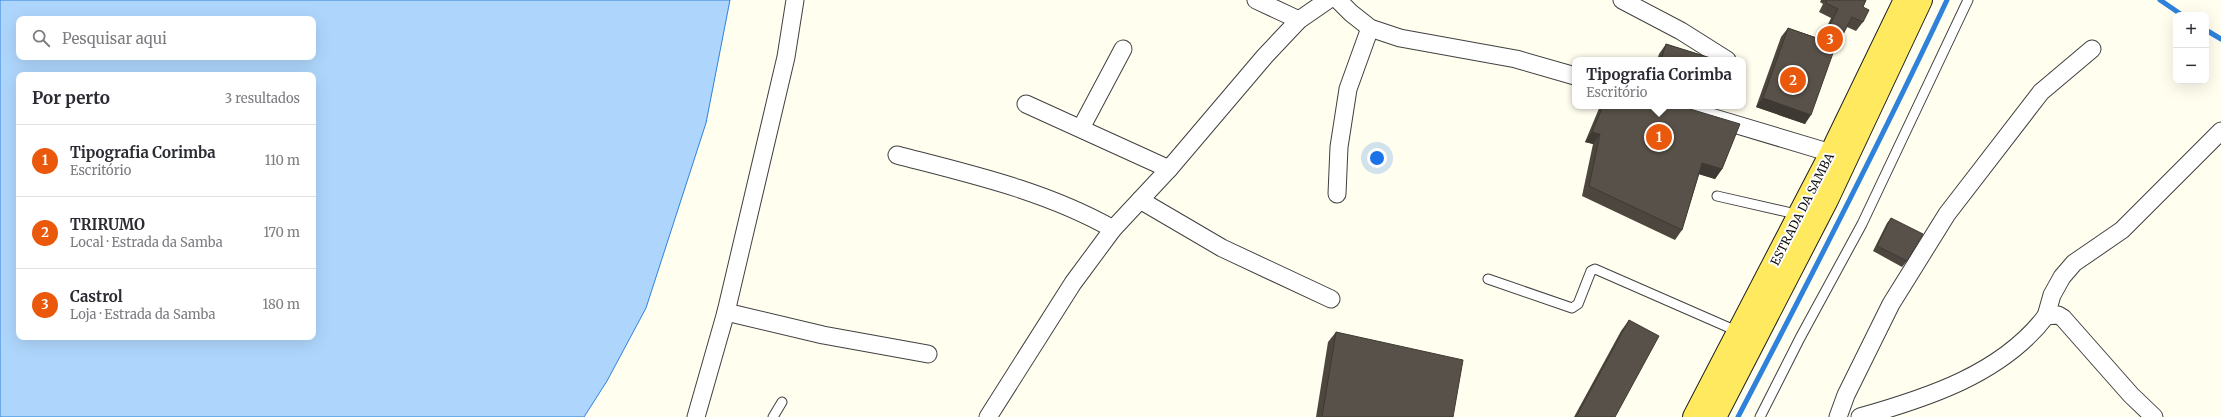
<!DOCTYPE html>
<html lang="pt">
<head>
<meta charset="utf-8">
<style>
	:root { --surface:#fff; --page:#f2f2f3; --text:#2b2b33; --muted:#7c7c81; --line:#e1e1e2; --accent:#ea580c }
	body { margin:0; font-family:Merriweather,serif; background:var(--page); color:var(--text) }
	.controls { position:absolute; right:12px; top:12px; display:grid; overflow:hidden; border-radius:8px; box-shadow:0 4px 16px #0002 }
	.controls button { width:36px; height:36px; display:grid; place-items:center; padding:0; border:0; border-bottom:1px solid var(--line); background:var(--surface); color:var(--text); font:20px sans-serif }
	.you { position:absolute; left:1377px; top:158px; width:14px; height:14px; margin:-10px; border:3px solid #fff; border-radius:50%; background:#1a73e8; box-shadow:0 0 0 6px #1a73e833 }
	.badge { display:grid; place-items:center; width:26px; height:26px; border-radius:50%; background:var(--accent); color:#fff; font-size:13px; font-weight:700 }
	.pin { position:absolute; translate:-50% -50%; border:2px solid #fff; box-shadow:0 1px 4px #0006 }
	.popup { position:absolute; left:1572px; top:57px; width:174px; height:52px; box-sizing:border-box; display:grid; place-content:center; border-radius:8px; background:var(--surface); filter:drop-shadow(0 1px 3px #0005); font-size:13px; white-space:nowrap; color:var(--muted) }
	.popup b { font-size:15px; color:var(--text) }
	.popup::after { content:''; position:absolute; left:50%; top:100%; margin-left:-8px; border:8px solid transparent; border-top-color:var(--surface) }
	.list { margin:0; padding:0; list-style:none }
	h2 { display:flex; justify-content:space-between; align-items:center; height:52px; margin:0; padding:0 16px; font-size:17px }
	h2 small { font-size:13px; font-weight:400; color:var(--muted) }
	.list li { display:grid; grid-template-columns:26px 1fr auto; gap:12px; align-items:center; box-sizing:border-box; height:72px; padding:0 16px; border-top:1px solid var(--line) }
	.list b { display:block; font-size:15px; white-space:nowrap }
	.list p { margin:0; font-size:13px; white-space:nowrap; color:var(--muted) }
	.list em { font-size:13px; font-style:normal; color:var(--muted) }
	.icon { flex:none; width:22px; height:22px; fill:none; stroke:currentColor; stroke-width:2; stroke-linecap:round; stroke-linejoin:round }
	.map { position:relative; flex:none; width:2221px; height:417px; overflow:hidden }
	.search { position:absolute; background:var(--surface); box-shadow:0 4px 16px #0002; left:16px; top:16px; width:300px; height:44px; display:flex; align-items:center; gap:10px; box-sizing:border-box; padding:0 14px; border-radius:8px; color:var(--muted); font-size:15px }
	.panel { position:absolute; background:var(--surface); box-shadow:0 4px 16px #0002; left:16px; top:72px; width:300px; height:268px; border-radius:8px }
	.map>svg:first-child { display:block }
	.water { fill:#aed6fc; stroke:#2e82db; fill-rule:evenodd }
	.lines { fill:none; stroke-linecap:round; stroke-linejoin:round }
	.stream { stroke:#2e82db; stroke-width:5 }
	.service-casing { stroke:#414141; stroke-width:11 }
	.minor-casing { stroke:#414141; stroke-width:19 }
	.primary-casing { stroke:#1f1f1f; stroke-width:24 }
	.service { stroke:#fff; stroke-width:9 }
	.minor { stroke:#fff; stroke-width:17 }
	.primary { stroke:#ffea5f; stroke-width:22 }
	.wall { fill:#4c463f }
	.shaded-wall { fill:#3e3933 }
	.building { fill:#585149; stroke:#3e3933 }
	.labels { text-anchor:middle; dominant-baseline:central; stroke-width:4; stroke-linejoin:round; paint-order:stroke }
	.street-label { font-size:12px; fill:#0e0e0e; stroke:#fff }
</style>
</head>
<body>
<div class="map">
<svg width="2221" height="417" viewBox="0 0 2221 417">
	<rect width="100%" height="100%" fill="#fffeef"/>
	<path class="water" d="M0 0H730L706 123 646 308 607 381 584 417H0ZM19 19H313V57H19ZM19 75H313V337H19Z"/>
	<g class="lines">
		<g class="stream">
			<polyline points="2160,0 2182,15"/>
			<polyline points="2206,30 2221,39"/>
			<path d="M1738 417C1810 279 1881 141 1947 0"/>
		</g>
		<g class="service-casing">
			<g id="service">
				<polyline points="1717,196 1800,215"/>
				<polyline points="1488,279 1572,308 1578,304 1591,271 1595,269 1739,332"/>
				<polyline points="773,417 782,402"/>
				<polyline points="1760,417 1800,338 1862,224 1968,0"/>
			</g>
		</g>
		<g class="minor-casing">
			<g id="minor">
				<polyline points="1256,0 1299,20"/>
				<polyline points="1338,0 1351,13 1370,28 1400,38 1516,59 1575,76"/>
				<polyline points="1622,0 1681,31 1727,60"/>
				<polyline points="1026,104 1169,169"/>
				<polyline points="1674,106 1831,153"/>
				<polyline points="1081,128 1123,49"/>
				<path d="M897 155C970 174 1046 191 1113 229"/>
				<polyline points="1337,194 1339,147 1348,89 1370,28"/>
				<polyline points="1140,200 1222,248 1331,299"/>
				<polyline points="726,312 823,335 928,354"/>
				<polyline points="2046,316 2052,295 2062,277 2074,263 2122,230 2221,131"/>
				<polyline points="696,417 726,312 786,57 795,0"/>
				<polyline points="988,417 1073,283 1113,229 1169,169 1265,56 1299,20 1328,0"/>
				<polyline points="1838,417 1846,395 1891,304 1947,214 2041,92 2092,49"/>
				<path d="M1860 417C1927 398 2002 374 2046 316L2058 315 2063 318 2131 395 2154 417"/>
			</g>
		</g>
		<g class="primary-casing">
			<g id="primary">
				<polyline points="1694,417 1831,153 1905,0"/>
				<polyline points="1715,417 1827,200 1921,0"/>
			</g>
		</g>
		<use href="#service" class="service"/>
		<use href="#minor" class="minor"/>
		<use href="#primary" class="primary"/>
	</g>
	<g class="wall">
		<polygon points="1821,0 1866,0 1863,7 1863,22 1856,31 1847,27 1840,40 1835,47 1805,124 1756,107 1781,37 1788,28 1821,39 1831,18 1819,12 1823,4 1820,2"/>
		<polygon points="1666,44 1717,60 1657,60 1659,54"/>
		<polygon points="1600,106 1680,106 1722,169 1715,179 1699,174 1682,230 1675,240 1582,196 1593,144 1585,142"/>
		<polygon points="1891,218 1907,261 1902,267 1873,251 1887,223"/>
		<polygon points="1629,320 1615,417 1574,417 1621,331"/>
		<polygon points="1336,332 1453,417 1316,417 1328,342"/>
	</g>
	<g class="shaded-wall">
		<polygon points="1763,98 1811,115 1805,124 1756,107"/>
		<polygon points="1708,106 1717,106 1716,108"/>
		<polygon points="1592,132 1600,134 1593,144 1585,142"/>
		<polygon points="1702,163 1722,169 1715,179 1695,173"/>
	</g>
	<g class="building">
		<polygon points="1827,0 1866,0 1863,7 1869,10 1863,22 1852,17 1840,40 1838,39 1811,115 1763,98 1788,28 1822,40 1838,9 1826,3"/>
		<polygon points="1666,44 1717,60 1661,60"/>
		<polygon points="1603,106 1680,106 1740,124 1722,169 1702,163 1682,230 1589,186 1600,134 1592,132"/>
		<polygon points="1891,218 1923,234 1907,261 1877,246"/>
		<polygon points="1629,320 1659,336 1615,417 1576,417"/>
		<polygon points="1336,332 1463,360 1453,417 1322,417"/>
	</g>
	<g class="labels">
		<g class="street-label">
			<text transform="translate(1802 209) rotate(-63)">ESTRADA DA SAMBA</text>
		</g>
	</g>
</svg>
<div class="controls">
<button>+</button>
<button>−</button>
</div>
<div class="you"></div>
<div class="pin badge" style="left:1659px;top:137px">1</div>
<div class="popup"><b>Tipografia Corimba</b>Escritório</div>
<div class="pin badge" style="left:1793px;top:80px">2</div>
<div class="pin badge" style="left:1830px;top:39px">3</div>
<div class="search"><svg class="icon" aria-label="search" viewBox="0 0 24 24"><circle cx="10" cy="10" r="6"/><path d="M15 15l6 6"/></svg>Pesquisar aqui</div>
<section class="panel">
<h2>Por perto<small>3 resultados</small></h2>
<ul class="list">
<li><span class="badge">1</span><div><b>Tipografia Corimba</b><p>Escritório</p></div><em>110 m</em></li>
<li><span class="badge">2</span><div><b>TRIRUMO</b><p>Local · Estrada da Samba</p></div><em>170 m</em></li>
<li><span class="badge">3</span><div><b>Castrol</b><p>Loja · Estrada da Samba</p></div><em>180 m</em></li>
</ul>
</section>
</div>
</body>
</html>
